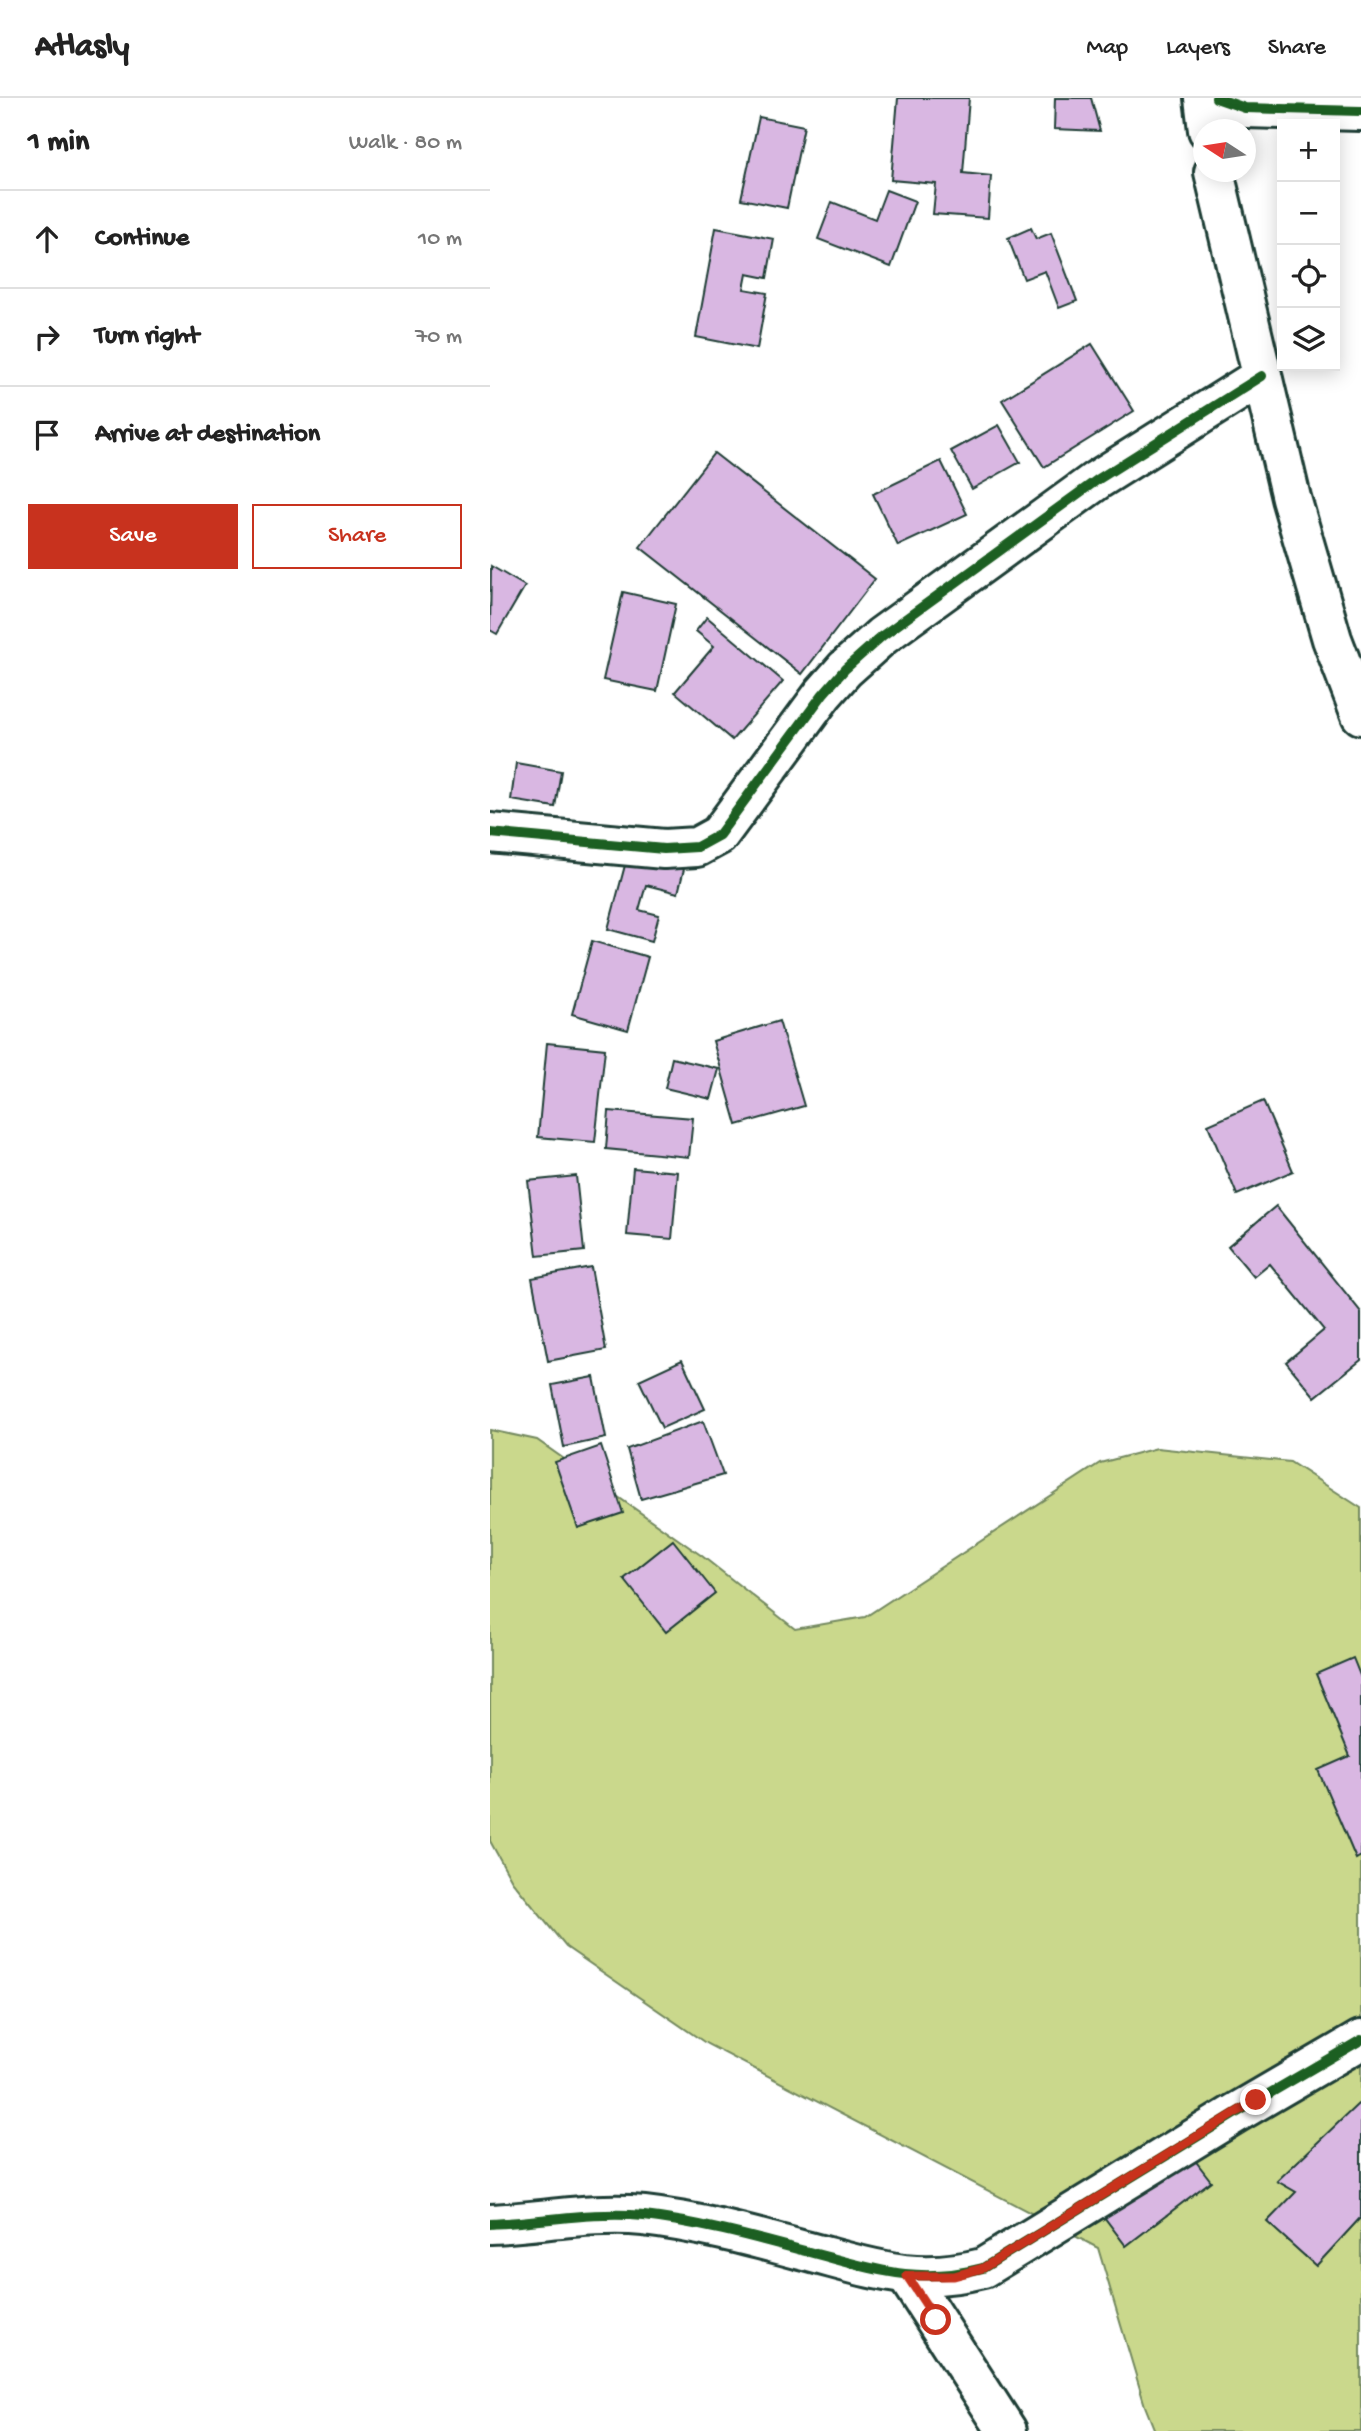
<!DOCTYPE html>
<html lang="en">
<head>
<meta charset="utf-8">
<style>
	:root { --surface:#fff; --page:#f2f2f2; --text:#222; --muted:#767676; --line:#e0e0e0; --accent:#c8321e }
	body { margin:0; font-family:"Gochi Hand",sans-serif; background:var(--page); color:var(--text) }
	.controls { position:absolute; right:21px; top:21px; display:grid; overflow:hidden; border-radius:0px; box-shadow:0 4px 18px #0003 }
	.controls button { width:63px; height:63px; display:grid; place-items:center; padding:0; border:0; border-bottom:2px solid var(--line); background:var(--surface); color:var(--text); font:35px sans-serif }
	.compass { position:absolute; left:703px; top:21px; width:63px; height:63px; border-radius:50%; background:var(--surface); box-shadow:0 4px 18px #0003; rotate:282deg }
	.stop { position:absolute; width:21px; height:21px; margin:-16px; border:5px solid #c8321e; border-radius:50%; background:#fff }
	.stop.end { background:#c8321e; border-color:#fff; box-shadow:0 2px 7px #0008 }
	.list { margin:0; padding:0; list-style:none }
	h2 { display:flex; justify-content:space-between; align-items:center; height:91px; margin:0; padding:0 28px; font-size:30px }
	h2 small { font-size:23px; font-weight:400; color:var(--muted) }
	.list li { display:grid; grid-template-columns:46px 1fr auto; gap:21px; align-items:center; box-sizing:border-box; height:98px; padding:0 28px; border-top:2px solid var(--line) }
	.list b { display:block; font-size:26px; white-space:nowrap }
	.list em { font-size:23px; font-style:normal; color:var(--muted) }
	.actions { display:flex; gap:14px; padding:21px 28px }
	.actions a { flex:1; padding:16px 0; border:2px solid var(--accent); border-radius:0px; text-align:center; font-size:24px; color:var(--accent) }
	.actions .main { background:var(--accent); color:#fff }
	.icon { flex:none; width:38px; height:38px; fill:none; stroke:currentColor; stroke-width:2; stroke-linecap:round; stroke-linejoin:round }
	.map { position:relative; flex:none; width:871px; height:2333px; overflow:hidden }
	header { display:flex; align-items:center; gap:42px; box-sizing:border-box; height:98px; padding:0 35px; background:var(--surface); border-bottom:2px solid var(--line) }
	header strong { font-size:33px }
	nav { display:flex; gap:38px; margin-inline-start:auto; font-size:24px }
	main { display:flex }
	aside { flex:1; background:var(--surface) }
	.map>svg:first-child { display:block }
	.green { fill:#cad88c; stroke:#748a60; stroke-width:2 }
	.building { fill:#d9b7e2; stroke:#1f3d34; stroke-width:2 }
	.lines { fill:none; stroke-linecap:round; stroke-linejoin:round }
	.minor-casing { stroke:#1f3d34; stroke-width:44 }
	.tertiary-casing { stroke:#1f3d34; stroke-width:44 }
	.minor { stroke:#fff; stroke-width:38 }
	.tertiary { stroke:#fff; stroke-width:38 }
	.cycleway-casing { stroke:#fff; stroke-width:15 }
	.cycleway { stroke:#1b5e20; stroke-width:10 }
	.route { stroke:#c8321e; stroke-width:9 }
</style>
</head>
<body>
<header>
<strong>Atlasly</strong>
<nav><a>Map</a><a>Layers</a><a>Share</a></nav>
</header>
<main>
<aside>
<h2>1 min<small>Walk · 80 m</small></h2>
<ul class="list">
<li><svg class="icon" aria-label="ahead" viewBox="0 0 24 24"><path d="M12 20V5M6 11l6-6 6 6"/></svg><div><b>Continue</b></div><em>10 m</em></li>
<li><svg class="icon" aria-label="right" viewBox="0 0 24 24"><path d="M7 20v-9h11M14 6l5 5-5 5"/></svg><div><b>Turn right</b></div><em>70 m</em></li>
<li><svg class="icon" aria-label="arrive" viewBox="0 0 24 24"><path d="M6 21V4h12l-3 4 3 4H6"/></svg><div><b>Arrive at destination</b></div></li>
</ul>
<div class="actions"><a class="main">Save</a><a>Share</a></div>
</aside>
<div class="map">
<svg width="871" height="2333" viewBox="0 0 871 2333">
	<rect width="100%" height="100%" fill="#fff"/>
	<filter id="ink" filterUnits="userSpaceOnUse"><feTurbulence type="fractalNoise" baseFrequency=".0143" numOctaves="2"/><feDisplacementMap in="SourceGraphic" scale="14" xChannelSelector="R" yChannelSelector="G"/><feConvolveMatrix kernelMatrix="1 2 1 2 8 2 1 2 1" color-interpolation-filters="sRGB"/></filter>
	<g filter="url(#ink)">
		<polygon class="green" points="0,1332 47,1342 212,1458 305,1531 375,1519 610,1365 667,1350 800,1364 871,1410 871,2333 665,2333 655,2308 608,2150 217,1946 76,1849 22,1783 0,1743"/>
		<g class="building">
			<polygon points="408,0 479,0 473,75 501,78 498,120 443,116 446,86 401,82"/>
			<polygon points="565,0 601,0 610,33 564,31"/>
			<polygon points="269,19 314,28 297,110 251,101"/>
			<polygon points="396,92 425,103 401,169 328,141 342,104 385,121"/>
			<polygon points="226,130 284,141 277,180 257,176 254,191 277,195 267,251 206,239"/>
			<polygon points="541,130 546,141 561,135 587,203 569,210 555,173 534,181 518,140"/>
			<polygon points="602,246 644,313 554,369 512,302"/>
			<polygon points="509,327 530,364 482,391 461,353"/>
			<polygon points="224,355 385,481 312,576 150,449"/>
			<polygon points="451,363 477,416 408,448 383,396"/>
			<polygon points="1,468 35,488 7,536 0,532"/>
			<polygon points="133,494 186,506 167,593 113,582"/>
			<polygon points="217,519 293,583 242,642 185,594 224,548 206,533"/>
			<polygon points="26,665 71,673 65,709 21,702"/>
			<polygon points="138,756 194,771 188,795 156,787 149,812 169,817 162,843 118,831"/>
			<polygon points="102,843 158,859 138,932 82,916"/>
			<polygon points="289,923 314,1008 247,1027 223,943"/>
			<polygon points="57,945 115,951 105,1044 48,1039"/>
			<polygon points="182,960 229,971 221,1001 175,990"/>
			<polygon points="773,1003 803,1073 747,1097 718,1027"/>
			<polygon points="119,1013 203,1020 199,1059 116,1051"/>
			<polygon points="143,1070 188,1074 182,1141 137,1137"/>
			<polygon points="86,1078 94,1153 47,1158 38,1083"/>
			<polygon points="786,1108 871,1214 871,1262 825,1299 796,1264 834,1232 780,1166 764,1179 738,1148"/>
			<polygon points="101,1169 116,1252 58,1263 42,1180"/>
			<polygon points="192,1262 215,1311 172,1330 149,1282"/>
			<polygon points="104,1279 116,1340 74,1349 62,1287"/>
			<polygon points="213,1323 233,1377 151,1401 137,1351"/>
			<polygon points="111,1348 133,1415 88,1430 65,1364"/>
			<polygon points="183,1442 225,1495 176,1534 134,1481"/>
			<polygon points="863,1560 871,1580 871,1758 866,1761 828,1672 860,1658 826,1576"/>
			<polygon points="868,2006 871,2008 871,2119 826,2168 777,2124 806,2094 787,2083"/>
			<polygon points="690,2043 721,2083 636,2148 605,2107"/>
		</g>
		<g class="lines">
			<g class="minor-casing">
				<g id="minor">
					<polyline points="726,0 755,10 871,13"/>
					<polyline points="0,735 174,751 207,749 229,737 333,596 355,571 392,538 607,382 772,278"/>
					<path d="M0 2126C51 2124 103 2113 154 2118 207 2124 259 2138 311 2152 379 2169 422 2188 493 2170L746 2015 871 1942"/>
					<polyline points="417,2178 517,2333"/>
				</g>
			</g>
			<g class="tertiary-casing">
				<g id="tertiary">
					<polyline points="714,0 718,32"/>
					<polyline points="724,74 801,400 842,541 871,617"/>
				</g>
			</g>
			<use href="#minor" class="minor"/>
			<use href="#tertiary" class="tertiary"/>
			<g class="cycleway-casing">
				<g id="cycleway">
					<polyline points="726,0 755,10 871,13"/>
					<polyline points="0,735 174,751 207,749 229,737 333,596 355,571 392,538 607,382 772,278"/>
					<path d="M0 2126C51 2124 103 2113 154 2118 207 2124 259 2138 311 2152 379 2169 422 2188 493 2170L746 2015 871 1942"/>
				</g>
			</g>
			<use href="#cycleway" class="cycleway"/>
		</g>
	</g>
	<g class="lines" filter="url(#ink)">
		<polyline class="route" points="446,2222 417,2178 464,2178 493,2170 766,2002"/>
	</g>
</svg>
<div class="controls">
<button>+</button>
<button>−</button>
<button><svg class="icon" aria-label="locate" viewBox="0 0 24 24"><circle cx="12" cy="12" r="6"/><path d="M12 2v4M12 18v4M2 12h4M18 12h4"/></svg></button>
<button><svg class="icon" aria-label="layers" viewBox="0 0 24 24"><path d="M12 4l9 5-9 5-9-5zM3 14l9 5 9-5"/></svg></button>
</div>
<svg class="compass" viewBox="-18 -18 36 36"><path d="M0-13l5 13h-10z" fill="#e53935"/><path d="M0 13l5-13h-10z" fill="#767676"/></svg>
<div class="stop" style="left:446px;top:2222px"></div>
<div class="stop end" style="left:766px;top:2002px"></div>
</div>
</main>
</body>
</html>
